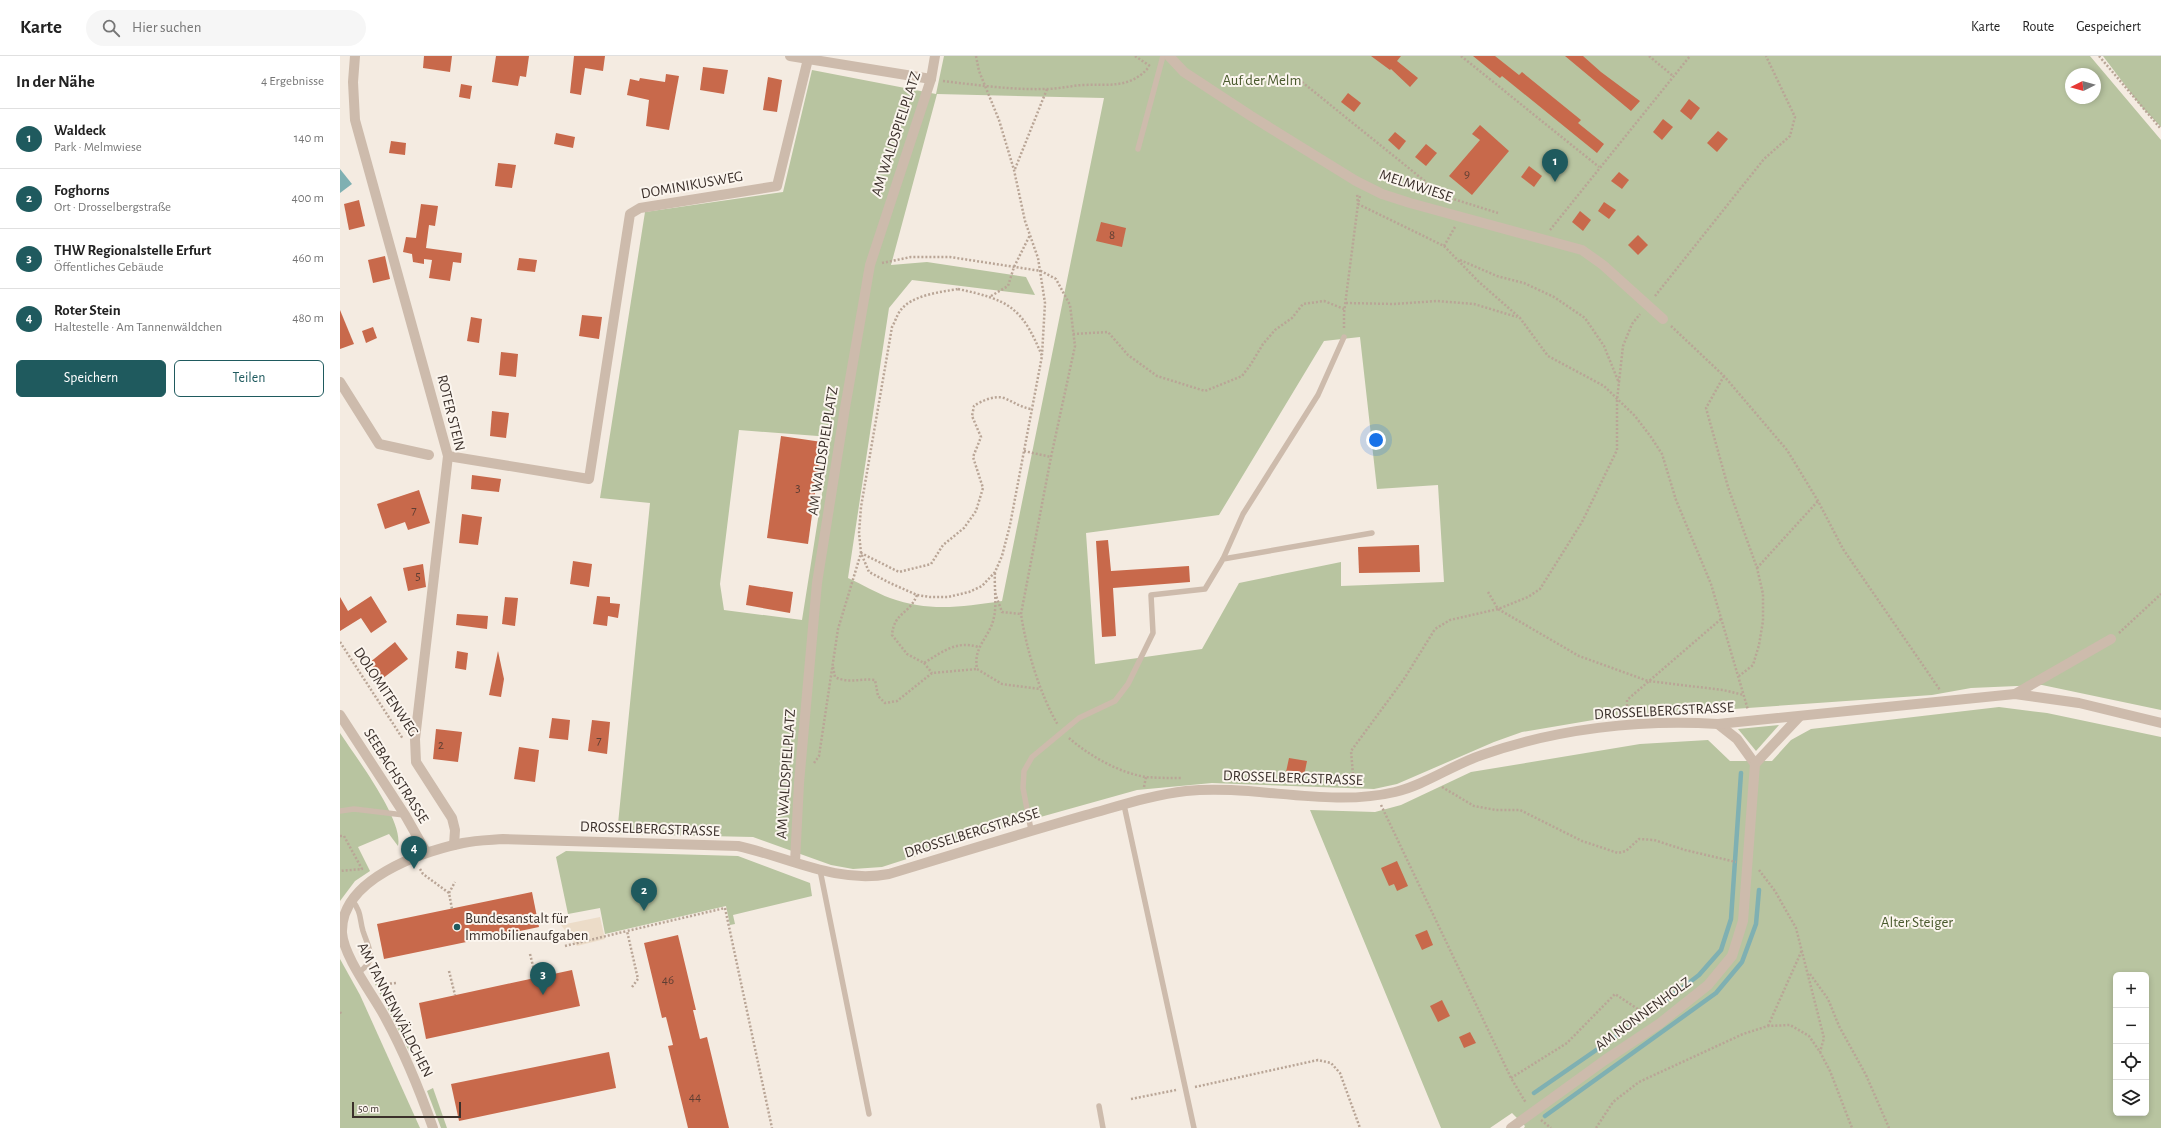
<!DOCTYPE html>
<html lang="de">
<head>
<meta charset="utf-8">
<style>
	:root { --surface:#fff; --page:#f6f6f6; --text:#222; --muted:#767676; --line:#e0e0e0; --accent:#1f5a5e }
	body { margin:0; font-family:"Alegreya Sans",sans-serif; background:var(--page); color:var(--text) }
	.controls { position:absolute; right:12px; bottom:12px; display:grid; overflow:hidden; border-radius:6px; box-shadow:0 2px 6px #0003 }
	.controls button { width:36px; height:36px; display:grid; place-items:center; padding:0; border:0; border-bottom:1px solid var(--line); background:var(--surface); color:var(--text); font:20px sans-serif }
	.compass { position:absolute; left:1725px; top:12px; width:36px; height:36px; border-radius:50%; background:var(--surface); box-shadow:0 2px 6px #0003; rotate:265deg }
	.scale { position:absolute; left:12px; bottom:10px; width:109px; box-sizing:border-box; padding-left:4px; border:2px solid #3b302b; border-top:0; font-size:11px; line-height:14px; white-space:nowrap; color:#3b302b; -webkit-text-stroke:3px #fbf5ee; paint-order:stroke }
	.you { position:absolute; left:1036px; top:384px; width:14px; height:14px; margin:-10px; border:3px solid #fff; border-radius:50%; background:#1a73e8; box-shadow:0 0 0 6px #1a73e833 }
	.badge { display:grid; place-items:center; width:26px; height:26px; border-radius:50%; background:var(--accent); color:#fff; font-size:13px; font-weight:700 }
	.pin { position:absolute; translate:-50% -33px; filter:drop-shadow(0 1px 2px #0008) }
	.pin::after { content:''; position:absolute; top:21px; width:14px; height:12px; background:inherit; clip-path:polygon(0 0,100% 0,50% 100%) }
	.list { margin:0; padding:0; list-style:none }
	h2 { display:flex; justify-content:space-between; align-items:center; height:52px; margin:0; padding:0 16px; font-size:17px }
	h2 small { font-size:13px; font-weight:400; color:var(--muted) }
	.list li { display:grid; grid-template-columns:26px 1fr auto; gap:12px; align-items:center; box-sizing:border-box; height:60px; padding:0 16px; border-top:1px solid var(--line) }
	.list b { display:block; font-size:15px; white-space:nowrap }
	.list p { margin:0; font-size:13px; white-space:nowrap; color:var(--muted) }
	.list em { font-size:13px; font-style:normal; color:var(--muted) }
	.actions { display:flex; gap:8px; padding:12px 16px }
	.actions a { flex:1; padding:9px 0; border:1px solid var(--accent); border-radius:6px; text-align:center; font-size:14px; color:var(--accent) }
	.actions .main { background:var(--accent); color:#fff }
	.icon { flex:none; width:22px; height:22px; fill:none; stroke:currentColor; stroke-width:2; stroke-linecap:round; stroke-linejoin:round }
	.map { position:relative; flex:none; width:1821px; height:1072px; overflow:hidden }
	header { display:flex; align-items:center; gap:24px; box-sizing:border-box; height:56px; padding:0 20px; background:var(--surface); border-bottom:1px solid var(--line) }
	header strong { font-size:19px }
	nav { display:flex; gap:22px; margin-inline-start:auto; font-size:14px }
	.search { width:280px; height:36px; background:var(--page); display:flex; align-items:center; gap:10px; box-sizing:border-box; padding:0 14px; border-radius:22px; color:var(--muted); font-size:15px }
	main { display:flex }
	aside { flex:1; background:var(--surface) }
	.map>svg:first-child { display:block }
	.green { fill:#b8c4a0; fill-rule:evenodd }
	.plaza { fill:#ecdcc8 }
	.water { fill:#7fb0b2 }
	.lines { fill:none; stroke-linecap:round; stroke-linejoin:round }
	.stream { stroke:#7fb0b2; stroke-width:4.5 }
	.building { fill:#c8694b }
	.path { stroke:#b9a596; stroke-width:2.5; stroke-dasharray:2 2; stroke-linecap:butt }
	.lane { stroke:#cdbbac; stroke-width:5.5 }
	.street { stroke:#cdbbac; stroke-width:10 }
	.poi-dot { fill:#1f5a5e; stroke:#fbf5ee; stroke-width:1.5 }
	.labels { text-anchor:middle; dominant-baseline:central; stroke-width:4; stroke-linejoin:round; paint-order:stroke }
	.number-label { font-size:13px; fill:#5e3e33 }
	.park-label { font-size:15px; fill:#4a5a2e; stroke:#fbf5ee }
	.street-label { font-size:15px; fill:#3b302b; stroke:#fbf5ee }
	.poi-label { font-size:15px; fill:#3b302b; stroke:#fbf5ee; text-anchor:start }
</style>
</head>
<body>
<header>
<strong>Karte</strong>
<div class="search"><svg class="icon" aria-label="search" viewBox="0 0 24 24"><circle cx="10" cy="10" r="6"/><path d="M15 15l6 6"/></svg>Hier suchen</div>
<nav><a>Karte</a><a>Route</a><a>Gespeichert</a></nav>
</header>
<main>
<aside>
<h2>In der Nähe<small>4 Ergebnisse</small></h2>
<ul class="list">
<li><span class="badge">1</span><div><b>Waldeck</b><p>Park · Melmwiese</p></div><em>140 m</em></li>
<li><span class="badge">2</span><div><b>Foghorns</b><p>Ort · Drosselbergstraße</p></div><em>400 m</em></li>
<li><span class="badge">3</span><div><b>THW Regionalstelle Erfurt</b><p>Öffentliches Gebäude</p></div><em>460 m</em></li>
<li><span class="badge">4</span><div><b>Roter Stein</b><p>Haltestelle · Am Tannenwäldchen</p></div><em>480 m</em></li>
</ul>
<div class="actions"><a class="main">Speichern</a><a>Teilen</a></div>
</aside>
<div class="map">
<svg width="1821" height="1072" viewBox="0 0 1821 1072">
	<rect width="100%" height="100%" fill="#f4ebe1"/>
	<g class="green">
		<path d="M604 0H1750L1821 84V654L1702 629 1631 632 1592 639 1265 662 1182 676 1154 686 1057 728 1034 733 872 727 797 734 679 767 542 811 513 813 491 809 413 781 277 778 310 447 260 442 305 156 443 136 472 14 596 38ZM1731 18H1755V42H1731ZM597 38 764 42 662 545C621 551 589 556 550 542 536 537 522 528 508 522L549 252 572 224 695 239 686 221 587 206 551 209ZM1020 281 1037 433 1098 429 1104 526 1001 530V506L899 527 862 593 755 608 746 477 879 459 984 285ZM399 374 491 381 462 564 384 554 380 528Z"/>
		<polygon points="1763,0 1821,0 1821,71 1800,49"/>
		<path d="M1659 651 1707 657 1821 681V1072H1184L1185 1070 1172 1057 1150 1072H1101L970 754 1035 756 1061 749 1131 716 1300 688 1368 684 1390 705H1432L1451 684 1471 673ZM1776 919H1806V1057H1776Z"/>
		<polygon points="1439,669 1416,695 1398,673"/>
		<path d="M0 677C15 700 64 764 58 790L49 778 18 791 30 815 15 825 0 845Z"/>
		<polygon points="226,795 398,800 470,827 472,840 393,859 395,868 390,869 386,850 265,878 260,852 228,858 216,801"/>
		<polygon points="0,903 20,939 80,1072 0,1072"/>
		<polygon points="40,925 74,993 69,995 35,928"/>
		<polygon points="93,1032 107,1072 101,1072 87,1035"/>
	</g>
	<polygon class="plaza" points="260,861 265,883 237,890 221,869"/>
	<polygon class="water" points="0,113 12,128 0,137"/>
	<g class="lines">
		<g class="stream">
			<polyline points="1194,1037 1307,959 1359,919 1381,894 1391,863 1401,717"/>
			<polyline points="1205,1060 1376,937 1402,906 1416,868 1419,834"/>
		</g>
	</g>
	<g class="building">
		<polygon points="84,0 112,0 110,16 83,12"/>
		<polygon points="156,0 189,0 186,21 180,20 178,30 152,26"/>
		<polygon points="234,0 265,0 263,15 245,12 241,39 230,37"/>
		<polygon points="1031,0 1061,0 1057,5 1078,22 1070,31 1051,13 1050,14"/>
		<polygon points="1133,0 1155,0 1179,19 1182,16 1241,64 1238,67 1264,88 1257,97 1162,20 1160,22"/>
		<polygon points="1225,0 1243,0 1261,16 1300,45 1291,55"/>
		<polygon points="363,11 388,14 384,38 360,34"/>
		<polygon points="326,18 339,20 329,74 306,70 309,44 287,39 290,23 299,25 300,22 325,26"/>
		<polygon points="428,21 442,24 437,56 423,54"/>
		<polygon points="121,28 132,30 130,43 119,41"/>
		<polygon points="1008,37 1021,47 1014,56 1001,46"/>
		<polygon points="1349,43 1360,52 1351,64 1340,55"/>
		<polygon points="1323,63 1333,71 1322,84 1313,76"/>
		<polygon points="1140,69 1169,95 1132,139 1109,120 1140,84 1132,78"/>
		<polygon points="1378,75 1388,83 1377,96 1367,87"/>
		<polygon points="1055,76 1066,85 1059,94 1048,84"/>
		<polygon points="216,77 235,81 233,92 214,88"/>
		<polygon points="51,85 66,87 65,99 49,97"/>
		<polygon points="1086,88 1097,97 1086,110 1075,101"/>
		<polygon points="158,107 176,109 172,132 155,130"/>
		<polygon points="1189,110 1202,120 1194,131 1181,121"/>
		<polygon points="1279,116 1289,124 1282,133 1271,125"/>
		<polygon points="19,144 25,170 9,174 4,148"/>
		<polygon points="1264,146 1276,154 1269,163 1258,155"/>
		<polygon points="81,148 98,150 95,170 89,169 86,192 122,197 121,207 113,206 110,225 89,222 92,204 84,203 84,208 73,206 72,198 63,196 66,181 76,182"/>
		<polygon points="1240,155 1251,164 1243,175 1232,166"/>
		<polygon points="761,166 786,172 782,191 756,185"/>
		<polygon points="1298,179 1308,189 1298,199 1288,189"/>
		<polygon points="45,200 50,223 33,227 28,204"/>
		<polygon points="179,202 197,204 195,216 177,214"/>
		<polygon points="0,254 14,288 0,293"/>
		<polygon points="242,259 262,261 259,283 239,280"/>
		<polygon points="131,261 142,263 139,287 127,285"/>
		<polygon points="33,271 37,282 26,287 22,275"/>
		<polygon points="161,296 178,298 176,321 159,319"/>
		<polygon points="152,355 169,357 166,382 150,380"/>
		<polygon points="441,380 482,386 468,488 427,482"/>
		<polygon points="132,419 161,423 159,436 131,433"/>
		<polygon points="79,434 90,467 68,474 65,466 45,473 37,448"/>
		<polygon points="122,458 142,461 138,489 119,487"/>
		<polygon points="768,484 771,515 849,510 850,526 773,532 776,580 762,581 756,485"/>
		<polygon points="1079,489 1080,516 1019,517 1018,491"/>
		<polygon points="233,505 252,508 249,531 230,528"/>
		<polygon points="83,508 86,531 68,535 63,512"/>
		<polygon points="409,529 453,536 450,557 406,549"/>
		<polygon points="31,540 47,566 31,577 21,562 0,575 0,541 8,555"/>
		<polygon points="257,540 270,541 270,547 280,548 278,562 268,560 267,570 253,568"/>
		<polygon points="165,541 178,542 175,570 162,568"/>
		<polygon points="117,558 148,560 147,573 116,569"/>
		<polygon points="55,586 68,603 42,623 29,607"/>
		<polygon points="117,595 128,597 126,614 115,612"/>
		<polygon points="158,595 164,623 161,641 149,639"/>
		<polygon points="212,662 230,664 228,684 209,682"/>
		<polygon points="252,664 270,666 267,698 248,695"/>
		<polygon points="96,673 122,676 118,706 93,703"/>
		<polygon points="179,691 199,694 195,726 174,723"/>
		<polygon points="949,702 967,705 964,720 946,716"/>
		<polygon points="1057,805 1068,830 1057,835 1054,828 1049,830 1041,812"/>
		<polygon points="192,836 199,871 44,903 37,868"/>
		<polygon points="1087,874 1093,889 1082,894 1075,879"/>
		<polygon points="338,879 356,954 353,954 360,983 367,981 389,1072 348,1072 328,990 333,989 326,961 322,962 304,887"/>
		<polygon points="232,914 240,950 86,983 79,947"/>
		<polygon points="1102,944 1110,960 1098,966 1090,950"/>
		<polygon points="1130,976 1136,987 1124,992 1119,981"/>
		<polygon points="269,996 276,1032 119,1065 111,1028"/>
	</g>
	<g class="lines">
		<g class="path">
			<polyline points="636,0 639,15 659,64 674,114 685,165 698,202 705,247 702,299"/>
			<polyline points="795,0 810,10"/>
			<polyline points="1121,0 1259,111"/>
			<polyline points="1309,0 1333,20"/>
			<polyline points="1759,0 1821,73"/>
			<path d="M603 25C637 29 671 34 706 33 718 33 730 30 742 29 769 28 790 33 809 11"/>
			<polyline points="962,26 1086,126 1088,135 1158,157"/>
			<polyline points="675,113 707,33"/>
			<polyline points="1020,140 1018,148 1104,190 1139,226 1180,262 1208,300 1264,330 1295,360 1311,381 1322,398 1336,444 1371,528 1408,654"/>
			<polyline points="1210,174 1350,0"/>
			<polyline points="1104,190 1115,171"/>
			<polyline points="1120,204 1157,220 1184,227 1214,241 1245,262 1264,290 1279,327"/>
			<path d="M542 207 571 201H610L701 215 716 223 730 249 735 290 711 401 681 558C686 592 700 639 718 669"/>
			<path d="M618 233C669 244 682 251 702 300L670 469 662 500 655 516 642 530 629 536 608 541H590L577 539 550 527 529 516 521 497 519 477 521 451 552 271C555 266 557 259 560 255 571 239 601 236 618 233Z"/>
			<polyline points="651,240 668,230 674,211 690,179"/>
			<polyline points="1315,240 1424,103 1450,80 1455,61 1426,0"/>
			<polyline points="1006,247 1054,248 1097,245 1134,248 1177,261"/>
			<polyline points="1331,270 1384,320 1447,394 1478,445 1503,493 1600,634"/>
			<polyline points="1004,272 1004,257 1018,148 1017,138"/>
			<polyline points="733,278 768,276 788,299 817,320 865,335 902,320 911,308 923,288 935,274 952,262 963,248 984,245 1004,253"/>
			<polyline points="1384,320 1366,352 1388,431 1417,512 1423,538 1423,565 1419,589 1413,609 1399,620"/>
			<polyline points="684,395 711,401"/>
			<polyline points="1417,512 1478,445"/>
			<path d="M655 517C654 530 657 548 654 561 650 582 633 589 637 613L662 628 700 633"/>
			<polyline points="1148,536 1158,553 1239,600 1308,625 1383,634 1404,639"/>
			<polyline points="655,537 662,556 681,558"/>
			<path d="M577 539C569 559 554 556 552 579L567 598 584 607C602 596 617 584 638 591"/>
			<polyline points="1779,577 1821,538"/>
			<polyline points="0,586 63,683"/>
			<polyline points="584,607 592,617"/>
			<path d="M493 611 495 621C509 628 521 622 535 624L538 640 545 647 557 645 592 617 637 613"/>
			<polyline points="1287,658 1287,644 1381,563"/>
			<path d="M729 682C748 699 781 718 807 721 818 722 830 722 842 722"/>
			<path d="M474 707 479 700 498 573 521 497 559 516 591 508 603 489 624 472 636 455 643 432 633 401 641 381 632 360 634 350C641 345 655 339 664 342 674 346 680 351 691 353"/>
			<polyline points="1014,730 1011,695 1064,623 1095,573 1110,564 1158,553 1188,541 1200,533 1242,466 1277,394 1277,344 1283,290 1292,268 1300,258"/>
			<polyline points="804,731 806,721"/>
			<polyline points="1102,731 1134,750 1156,754 1180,754 1242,785 1278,797 1286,795 1299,783 1314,784 1345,794 1396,806"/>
			<polyline points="1041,749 1171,1022 1186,1047"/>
			<polyline points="0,780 4,780 22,813 0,815"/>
			<polyline points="80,813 83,818 109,837 112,853"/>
			<polyline points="1419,814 1435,835 1456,872 1484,982 1480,996"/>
			<polyline points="109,837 115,826"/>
			<polyline points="225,890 287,875"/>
			<polyline points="190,898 196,922"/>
			<polyline points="109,915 115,939"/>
			<polyline points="1470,918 1488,943 1499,970 1526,1019 1549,1072"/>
			<polyline points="46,928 56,927"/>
			<polyline points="292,931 298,923 287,875 385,852 432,1072"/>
			<polyline points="0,956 2,959"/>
			<polyline points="1428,970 1462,894"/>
			<polyline points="1171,1022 1227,987 1275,938 1310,961"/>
			<polyline points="855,1031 978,1004 991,1007 1000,1017 1020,1072"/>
			<polyline points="791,1043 836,1034"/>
			<polyline points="1201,1064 1211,1072"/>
			<polyline points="1256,1072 1273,1046 1299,1026 1403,978 1428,970 1450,969 1469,980 1480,996 1490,1015 1512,1072"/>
		</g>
		<g class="lane">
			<polyline points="798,93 823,0"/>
			<polyline points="883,503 903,458 978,339 1004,281"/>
			<polyline points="784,749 854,1072"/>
			<polyline points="0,755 14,753 64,759"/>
			<polyline points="691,774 683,732 684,715 692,701 739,662 775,645 788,628 813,577 811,539 865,533 883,503 1032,477"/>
			<polyline points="480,814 529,1058"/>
			<path d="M12 844C22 857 19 861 23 875 29 894 38 903 19 916"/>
			<polyline points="759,1050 763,1072"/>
		</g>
		<g class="street">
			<polyline points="15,0 13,26 15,64 108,400 75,683 76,706 112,762 115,774 114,789"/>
			<polyline points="450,0 591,23"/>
			<polyline points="829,0 844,16 911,60 1016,125 1042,138 1070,147 1242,194 1263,209 1323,263"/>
			<polyline points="0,326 39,388 89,399"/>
			<polyline points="108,400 249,423 290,158 300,152 437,130 468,3"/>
			<polyline points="1675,638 1771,583"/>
			<polyline points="0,659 65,759 86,796"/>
			<polyline points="1378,668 1397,683 1415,708"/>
			<polyline points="455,806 459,727 477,527 505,352 530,209 591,23 595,0"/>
			<path d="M93 1072C80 1035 65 998 46 963 34 940 4 902 2 877 0 823 81 796 123 787 136 784 150 784 163 783L398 790C448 801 496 828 549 818 614 798 680 778 746 759 779 750 812 739 846 735 914 728 988 752 1055 736 1085 729 1112 709 1142 699 1215 673 1300 663 1378 668L1675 638 1739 647 1821 667"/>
			<polyline points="1171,1072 1265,1004 1319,968 1368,929 1392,900 1403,865 1415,708 1459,661"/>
		</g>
	</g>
	<circle class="poi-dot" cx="117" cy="871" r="4"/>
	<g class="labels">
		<g class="number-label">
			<text x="1127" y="118">9</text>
			<text x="772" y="179">8</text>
			<text x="458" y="432">3</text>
			<text x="74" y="454">7</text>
			<text x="78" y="520">5</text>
			<text x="259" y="684">7</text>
			<text x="101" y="689">2</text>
			<text x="328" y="924">46</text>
			<text x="355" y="1041">44</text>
		</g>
		<g class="park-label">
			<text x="922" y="24">Auf der Melm</text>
			<text x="1577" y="866">Alter Steiger</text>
		</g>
		<g class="street-label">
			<text transform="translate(556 78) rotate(-72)">AM WALDSPIELPLATZ</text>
			<text transform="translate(352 129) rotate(-10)">DOMINIKUSWEG</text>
			<text transform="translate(1076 130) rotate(18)">MELMWIESE</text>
			<text transform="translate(111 357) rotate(76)">ROTER STEIN</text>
			<text transform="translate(483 395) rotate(-81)">AM WALDSPIELPLATZ</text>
			<text transform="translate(46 636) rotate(56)">DOLOMITENWEG</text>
			<text transform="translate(1324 655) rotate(-3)">DROSSELBERGSTRASSE</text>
			<text transform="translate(446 718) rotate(-86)">AM WALDSPIELPLATZ</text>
			<text transform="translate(56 720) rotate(58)">SEEBACHSTRASSE</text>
			<text transform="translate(953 722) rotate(2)">DROSSELBERGSTRASSE</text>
			<text transform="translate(310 773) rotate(2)">DROSSELBERGSTRASSE</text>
			<text transform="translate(632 777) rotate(-17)">DROSSELBERGSTRASSE</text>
			<text transform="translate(55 954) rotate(63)">AM TANNENWÄLDCHEN</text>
			<text transform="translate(1303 958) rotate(-36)">AM NONNENHOLZ</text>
		</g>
		<g class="poi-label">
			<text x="125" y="862">Bundesanstalt für<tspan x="125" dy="17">Immobilienaufgaben</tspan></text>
		</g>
	</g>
</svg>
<div class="controls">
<button>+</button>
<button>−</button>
<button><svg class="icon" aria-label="locate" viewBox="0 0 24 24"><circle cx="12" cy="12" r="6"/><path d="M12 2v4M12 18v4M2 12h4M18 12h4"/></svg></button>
<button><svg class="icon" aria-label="layers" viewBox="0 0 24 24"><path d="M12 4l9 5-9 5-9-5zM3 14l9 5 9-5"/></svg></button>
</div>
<svg class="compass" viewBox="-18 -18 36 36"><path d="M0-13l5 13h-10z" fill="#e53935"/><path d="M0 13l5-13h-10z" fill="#767676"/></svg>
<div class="scale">50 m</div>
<div class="you"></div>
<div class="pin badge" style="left:1215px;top:126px">1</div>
<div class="pin badge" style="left:304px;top:855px">2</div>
<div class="pin badge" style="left:203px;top:939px">3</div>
<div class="pin badge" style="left:74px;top:813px">4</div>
</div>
</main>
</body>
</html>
